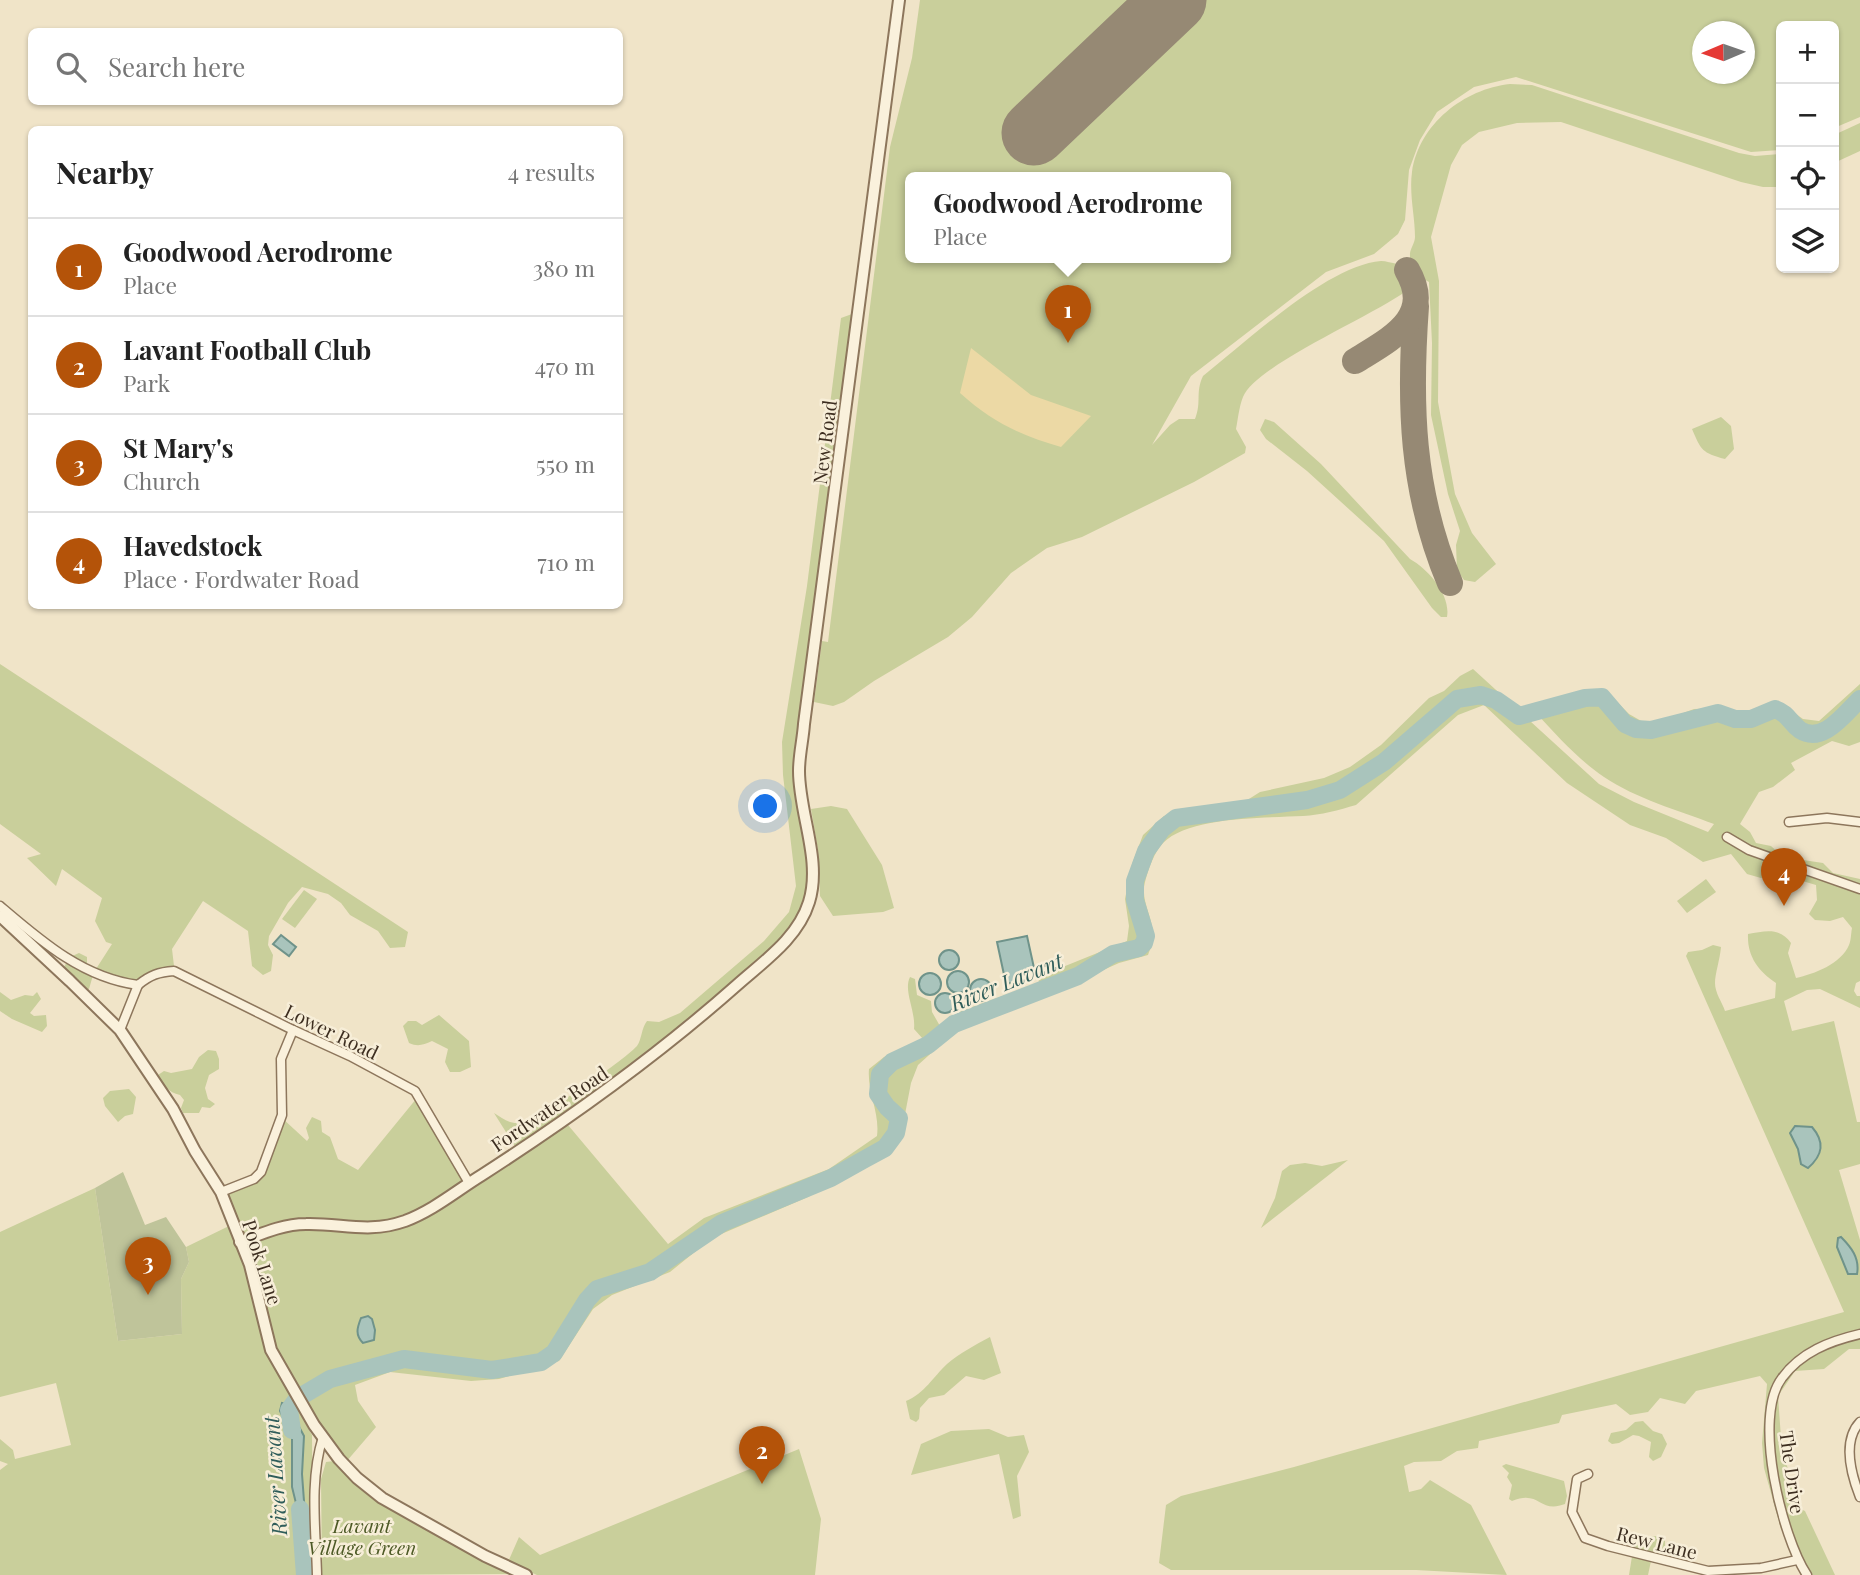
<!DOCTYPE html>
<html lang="en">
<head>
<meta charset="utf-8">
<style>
	:root { --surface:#fff; --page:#f6f6f6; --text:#222; --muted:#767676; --line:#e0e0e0; --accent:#b45309 }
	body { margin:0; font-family:"Playfair Display",serif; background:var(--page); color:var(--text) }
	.controls { position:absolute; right:21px; top:21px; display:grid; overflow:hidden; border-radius:10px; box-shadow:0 2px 5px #0004 }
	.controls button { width:63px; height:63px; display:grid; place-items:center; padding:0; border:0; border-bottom:2px solid var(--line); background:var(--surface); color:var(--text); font:35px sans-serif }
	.compass { position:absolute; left:1692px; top:21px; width:63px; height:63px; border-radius:50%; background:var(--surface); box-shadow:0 2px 5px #0004; rotate:268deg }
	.you { position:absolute; left:766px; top:807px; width:24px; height:24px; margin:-18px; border:5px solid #fff; border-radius:50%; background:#1a73e8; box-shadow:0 0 0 10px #1a73e833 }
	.badge { display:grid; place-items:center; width:46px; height:46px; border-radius:50%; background:var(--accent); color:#fff; font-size:23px; font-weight:700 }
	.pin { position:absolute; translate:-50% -58px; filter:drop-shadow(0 2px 4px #0008) }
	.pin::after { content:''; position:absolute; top:37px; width:24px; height:21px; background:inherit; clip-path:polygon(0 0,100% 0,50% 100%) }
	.popup { position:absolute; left:905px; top:172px; width:326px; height:91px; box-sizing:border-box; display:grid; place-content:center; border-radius:10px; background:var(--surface); filter:drop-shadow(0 2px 5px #0005); font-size:23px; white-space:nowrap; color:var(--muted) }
	.popup b { font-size:26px; color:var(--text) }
	.popup::after { content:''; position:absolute; left:50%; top:100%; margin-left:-14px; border:14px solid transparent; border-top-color:var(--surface) }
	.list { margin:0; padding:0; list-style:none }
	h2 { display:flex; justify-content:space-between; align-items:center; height:91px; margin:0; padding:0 28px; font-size:30px }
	h2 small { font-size:23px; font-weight:400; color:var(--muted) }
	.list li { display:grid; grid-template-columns:46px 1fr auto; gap:21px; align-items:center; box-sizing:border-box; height:98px; padding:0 28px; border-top:2px solid var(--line) }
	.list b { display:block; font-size:26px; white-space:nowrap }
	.list p { margin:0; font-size:23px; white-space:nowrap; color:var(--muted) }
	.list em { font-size:23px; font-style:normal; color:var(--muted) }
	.icon { flex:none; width:38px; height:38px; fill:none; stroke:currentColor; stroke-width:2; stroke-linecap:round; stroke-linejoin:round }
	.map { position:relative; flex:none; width:1860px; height:1575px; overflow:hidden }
	.search { position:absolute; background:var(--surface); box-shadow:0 2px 5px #0004; left:28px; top:28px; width:595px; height:77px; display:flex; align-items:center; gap:18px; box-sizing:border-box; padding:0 24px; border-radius:10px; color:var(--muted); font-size:26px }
	.panel { position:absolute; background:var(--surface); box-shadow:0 2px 5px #0004; left:28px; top:126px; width:595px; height:483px; border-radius:10px }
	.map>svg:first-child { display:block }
	.green { fill:#c9cf9b; fill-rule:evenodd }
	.sand { fill:#ecd9a5 }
	.cemetery { fill:#bfc49a }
	.water { fill:#a9c4bc; stroke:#6f938a; stroke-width:2 }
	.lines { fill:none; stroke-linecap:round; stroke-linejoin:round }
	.river { stroke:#a9c4bc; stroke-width:18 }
	.taxiway { stroke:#968974; stroke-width:26 }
	.runway { stroke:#968974; stroke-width:65 }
	.minor-casing { stroke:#8d765c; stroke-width:11 }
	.tertiary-casing { stroke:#8d765c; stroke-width:14 }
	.minor { stroke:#faf1dc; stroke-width:8 }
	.tertiary { stroke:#faf1dc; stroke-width:10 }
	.labels { text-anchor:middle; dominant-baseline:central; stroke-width:5; stroke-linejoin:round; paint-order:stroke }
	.street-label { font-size:19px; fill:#3d2e20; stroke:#f7eed8 }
	.park-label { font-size:19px; font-style:italic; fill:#4d5a26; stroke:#f7eed8 }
	.water-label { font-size:21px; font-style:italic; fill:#2f5d5a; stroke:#f7eed8 }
</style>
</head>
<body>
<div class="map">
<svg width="1860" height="1575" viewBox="0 0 1860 1575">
	<rect width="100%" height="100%" fill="#f0e4c8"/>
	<g class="green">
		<path d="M920 0H1860V117L1834 128V26H1781V150L1751 152 1516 77 1474 87 1437 112 1420 140 1409 170 1405 220 1398 234 1374 254 1326 272 1191 376 1152 445 1170 425 1179 419H1195C1202 402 1195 393 1203 376 1246 342 1328 265 1381 261 1386 261 1392 263 1397 264L1407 276 1406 291C1373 316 1256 365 1243 397 1239 407 1238 419 1236 429L1246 447 1245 453 1194 482 1082 537 1047 548 1011 573 972 617 948 637 874 681 844 702 833 706 814 702 822 641 828 642 890 147 912 58ZM1702 32H1744V74H1702ZM911 177H1226V257H911Z"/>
		<path d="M1510 84 1532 85 1739 153 1755 156 1781 154V187H1763L1741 182 1561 122 1517 123 1479 132 1462 145 1451 165 1431 237 1439 281 1438 402 1455 494 1472 533 1496 564 1475 582 1464 580 1457 570 1456 545 1460 531 1448 494 1431 415 1432 343 1429 282C1417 276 1409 268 1410 253 1411 248 1415 242 1415 237 1415 216 1409 194 1412 172 1419 124 1464 89 1510 84Z"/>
		<polygon points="1860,123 1860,151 1834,163 1834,135"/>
		<path d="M852 314 794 773 806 853 808 888 805 902 796 923 780 941 671 1034 618 1077 516 1148 494 1113C502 1118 509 1124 519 1123 539 1120 622 1062 637 1046 642 1039 641 1029 647 1021L659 1022 680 1013 764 941 789 912 796 886 783 775 782 742 807 586 841 318Z"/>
		<path d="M1721 417 1731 426 1734 449 1725 459C1702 453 1701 450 1692 429Z"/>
		<path d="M1265 419 1274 422 1321 464 1410 559C1428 569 1451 595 1447 617H1441L1432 608 1384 541 1307 471 1266 439 1260 430Z"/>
		<polygon points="0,664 408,932 405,947 390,948 378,931 350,915 341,903 328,894 302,887 288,903 269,936 268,945 273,955 271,971 263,975 252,966 248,931 203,901 172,949 174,966 148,972 138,981 114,977 96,969 112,944 106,942 95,921 102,898 62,869 56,886 27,858 41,854 0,824"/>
		<path d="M1473 669 1599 784 1634 802 1708 832 1714 824C1677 810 1637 799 1604 777 1579 760 1558 737 1537 714L1606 691 1629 714 1643 722H1659L1694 709 1720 708 1737 714 1753 713 1776 700 1803 719 1819 721 1860 684V742L1849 746 1832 741 1791 763 1795 770 1773 787 1759 792 1740 824 1750 832 1756 843 1771 846 1783 857 1823 863 1833 873 1860 879V981L1856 983 1854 991 1857 996H1860V1008L1820 989 1807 990 1784 1001 1792 1031 1834 1021 1857 1122H1860V1164L1839 1170 1860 1240V1349H1849L1824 1369 1795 1371 1778 1396 1781 1438 1796 1507 1805 1511 1835 1575H1801C1802 1552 1801 1542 1781 1529L1764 1468 1762 1443 1767 1384 1760 1376 1696 1391 1685 1404 1660 1398 1648 1412 1630 1415 1616 1404 1562 1415 1559 1423 1479 1441 1478 1448 1457 1451 1441 1461 1414 1462 1404 1466 1409 1492 1421 1489 1430 1480 1471 1505 1507 1575 1416 1570H1171L1159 1563 1166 1505 1181 1496 1294 1467 1844 1312 1686 956 1688 952 1702 950 1713 945 1721 947C1720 959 1715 974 1715 983 1715 993 1722 1002 1725 1011L1775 998 1776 983C1758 971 1747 956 1748 934 1765 931 1780 927 1791 943L1788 953 1796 978C1814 974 1841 964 1849 945 1851 941 1851 933 1852 928L1843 917 1830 921 1815 920 1809 914 1817 900 1816 885 1782 875 1761 878 1747 874 1731 854 1703 862 1666 838 1630 825 1567 783 1484 705 1458 715 1356 805C1339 810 1321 815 1303 816 1266 818 1189 816 1163 843 1154 852 1148 870 1145 882 1140 900 1153 917 1153 935 1154 942 1150 949 1148 955L1119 963 1056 991 958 1029 918 1065 911 1083 901 1135 885 1153 808 1197 712 1238 670 1272 612 1295 593 1309 559 1361 499 1379 471 1381 390 1372 355 1385 358 1401 376 1427 346 1462 325 1437 273 1349 223 1193 254 1180 282 1118 307 1141 309 1138 306 1128 312 1117 321 1121 322 1132 330 1137 338 1159 358 1170 421 1093 472 1178 512 1159 568 1125 668 1244 704 1218 829 1169 877 1136C880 1112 867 1092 869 1069L884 1057 923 1039 914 1029C916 1011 903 991 910 977L915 979 917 995 931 1001 932 1012 940 1026 961 1011 1039 983 1038 977 1127 941 1129 926 1125 899 1132 864 1143 835 1164 816 1241 804 1260 792 1324 778 1350 767 1381 745 1429 698 1444 691 1460 676Z"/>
		<polygon points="831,806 847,809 882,865 894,908 883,912 833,916 820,896 818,850 811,809"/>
		<polygon points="1706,879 1716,892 1687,913 1677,901"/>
		<polygon points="304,890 317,899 295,928 282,919"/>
		<polygon points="79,953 87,957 87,966 93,975 89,989 84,990 67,973 64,967 70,957"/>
		<polygon points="0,992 11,1000 25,995 33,996 37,992 41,999 30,1013 34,1016 46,1015 47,1026 42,1032 12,1019 0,1011"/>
		<path d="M439 1015 469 1041 471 1067 460 1072H450L445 1062 448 1049 432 1041C423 1045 418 1047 409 1043L403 1026 408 1021H416L422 1025Z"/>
		<path d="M208 1050 216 1051 219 1059V1069L209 1075 205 1088 208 1099 215 1104 210 1108 202 1107 199 1113H183L181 1108 184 1100 180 1095C168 1092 164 1086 158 1075L164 1071 171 1073 192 1069 199 1057Z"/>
		<polygon points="129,1089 136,1097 133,1114 125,1116 118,1122 105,1106 103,1098 110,1091"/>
		<polygon points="1348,1160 1261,1228 1275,1198 1282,1171 1290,1165 1305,1163 1322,1166"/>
		<polygon points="95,1188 118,1341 182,1334 181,1279 189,1262 186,1247 229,1226 246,1267 266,1353 312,1435 313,1575 0,1575 0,1470 8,1464 0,1461 0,1439 13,1450 15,1459 71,1445 56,1383 0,1397 0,1232"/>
		<path d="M990 1337 1001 1373 984 1380 966 1376 944 1395 929 1398 920 1408 919 1419 916 1422 910 1419 906 1401C925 1393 933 1377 947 1364 960 1353 975 1345 990 1337Z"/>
		<polygon points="1643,1421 1653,1431 1662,1434 1667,1444 1661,1457 1653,1461 1649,1457 1651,1442 1639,1436 1633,1435 1619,1443 1612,1444 1608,1441 1611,1433 1626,1430 1635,1422"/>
		<polygon points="989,1429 1008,1437 1024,1435 1029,1452 1017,1476 1021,1516 1013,1519 999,1454 911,1475 921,1444 951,1431"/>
		<polygon points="799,1449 821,1519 815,1575 537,1575 508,1562 519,1537 540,1555"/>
		<polygon points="334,1461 383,1502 431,1533 508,1574 322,1575 321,1479 326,1462"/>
		<path d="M1506 1464 1564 1481 1567 1496 1565 1504C1539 1514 1540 1489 1512 1501L1509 1499 1512 1485 1507 1477 1509 1473 1502 1466Z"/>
		<polygon points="1656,1536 1665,1540 1665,1550 1651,1561 1648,1575 1629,1575 1634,1544 1643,1538"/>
	</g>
	<path class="sand" d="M971 348 1031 395 1091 416 1061 447C1020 435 992 422 960 393Z"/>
	<polygon class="cemetery" points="123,1172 145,1225 166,1217 186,1247 189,1262 181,1279 182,1334 118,1341 95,1188"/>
	<g class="water">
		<polygon points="281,935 296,947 289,956 273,944"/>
		<polygon points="1027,936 1036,977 1006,984 997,942"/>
		<circle cx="949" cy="960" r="10"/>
		<circle cx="958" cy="982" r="11"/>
		<circle cx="930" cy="984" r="11"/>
		<circle cx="981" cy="990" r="11"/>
		<circle cx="945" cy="1003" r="10"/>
		<path d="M1795 1126 1812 1127C1825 1142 1823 1155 1808 1168L1801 1164 1798 1149 1790 1133Z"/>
		<path d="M1841 1237C1851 1247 1860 1258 1857 1274H1848L1837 1247 1838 1238Z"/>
		<path d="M368 1316 372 1319 375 1330 374 1340 363 1343C355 1335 357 1328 361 1318Z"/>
		<polygon points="282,1403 287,1404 304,1436 302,1474 306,1528 303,1532 292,1487 292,1438 280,1411"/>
	</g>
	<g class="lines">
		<g class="river">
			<path d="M292 1430 289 1410 298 1398 330 1379 404 1359 492 1370 541 1362 554 1353 587 1300 597 1289 650 1272 722 1223 831 1178 865 1159 885 1148 896 1133 899 1118 887 1107 878 1094 880 1074 892 1062 928 1045 954 1024 1078 976 1113 954 1139 948 1144 943 1146 936 1135 900V881L1146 851 1162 829 1176 818 1307 800 1340 790 1384 762 1457 699 1481 695 1496 700 1519 716 1585 698 1602 697 1625 724 1636 729 1651 730 1718 713 1735 719H1751L1775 709C1789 714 1789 722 1800 730 1823 745 1845 713 1860 699"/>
			<polyline points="300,1509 305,1575"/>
		</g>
		<g class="taxiway">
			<path d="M1416 306C1409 403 1411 491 1450 583"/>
			<path d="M1355 361C1390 339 1435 318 1407 270"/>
		</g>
		<polyline class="runway" points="1034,133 1174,0"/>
		<g class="minor-casing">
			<g id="minor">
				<polyline points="1789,822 1827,818 1860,822"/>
				<polyline points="1727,837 1749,850 1860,889"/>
				<path d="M0 906C41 941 83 978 138 985 150 975 159 972 174 971L293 1030 350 1056 415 1091 469 1183"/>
				<polyline points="120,1030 138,985"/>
				<polyline points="221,1192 254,1179 261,1172 282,1115 281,1059 293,1030"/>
				<path d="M1860 1422C1842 1441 1851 1474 1860 1497"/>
				<polyline points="1588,1474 1577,1479 1572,1512 1585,1538 1608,1546 1708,1571 1761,1568 1797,1560"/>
				<path d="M317 1575C316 1531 309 1480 323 1437"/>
				<path d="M1807 1575C1782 1537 1752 1417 1782 1378 1801 1352 1830 1341 1860 1334"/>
			</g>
		</g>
		<g class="tertiary-casing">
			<g id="tertiary">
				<polyline points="0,916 70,981 120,1030 173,1109 195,1151 221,1192 250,1265 271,1350 314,1425 339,1459 357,1478 382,1498 485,1556 526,1575"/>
				<path d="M240 1242C261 1234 283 1224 306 1224 342 1223 368 1234 405 1221 434 1210 456 1191 482 1175 572 1117 657 1056 737 985 764 961 798 938 809 902 822 860 799 814 799 771 799 755 803 739 804 724L899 0"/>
			</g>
		</g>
		<use href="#minor" class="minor"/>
		<use href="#tertiary" class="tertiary"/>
	</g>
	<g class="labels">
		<g class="street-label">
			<text transform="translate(824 442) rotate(-83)">New Road</text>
			<text transform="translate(332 1031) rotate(26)">Lower Road</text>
			<text transform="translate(549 1108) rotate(-34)">Fordwater Road</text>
			<text transform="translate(263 1262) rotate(72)">Pook Lane</text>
			<text transform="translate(1793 1472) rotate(82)">The Drive</text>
			<text transform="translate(1657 1542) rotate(14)">Rew Lane</text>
		</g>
		<g class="park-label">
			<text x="362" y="1525">Lavant<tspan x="362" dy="22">Village Green</tspan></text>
		</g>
		<g class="water-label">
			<text transform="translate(1006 981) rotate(-22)">River Lavant</text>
			<text transform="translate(274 1476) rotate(-94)">River Lavant</text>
		</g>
	</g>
</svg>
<div class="controls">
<button>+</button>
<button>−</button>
<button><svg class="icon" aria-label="locate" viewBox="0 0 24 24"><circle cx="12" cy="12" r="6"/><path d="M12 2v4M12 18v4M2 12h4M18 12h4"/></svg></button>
<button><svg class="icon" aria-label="layers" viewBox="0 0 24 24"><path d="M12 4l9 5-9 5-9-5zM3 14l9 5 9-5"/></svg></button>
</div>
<svg class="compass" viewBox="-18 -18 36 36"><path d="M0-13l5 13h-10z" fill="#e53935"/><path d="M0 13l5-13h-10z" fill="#767676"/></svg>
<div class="you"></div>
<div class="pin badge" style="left:1068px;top:343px">1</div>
<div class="popup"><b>Goodwood Aerodrome</b>Place</div>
<div class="pin badge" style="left:762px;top:1484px">2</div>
<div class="pin badge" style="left:148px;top:1295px">3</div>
<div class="pin badge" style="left:1784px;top:906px">4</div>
<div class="search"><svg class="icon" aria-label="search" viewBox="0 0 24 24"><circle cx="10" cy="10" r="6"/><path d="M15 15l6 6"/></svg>Search here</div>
<section class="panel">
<h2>Nearby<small>4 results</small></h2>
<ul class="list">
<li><span class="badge">1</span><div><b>Goodwood Aerodrome</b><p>Place</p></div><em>380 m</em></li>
<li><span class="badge">2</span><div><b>Lavant Football Club</b><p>Park</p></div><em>470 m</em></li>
<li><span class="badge">3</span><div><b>St Mary's</b><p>Church</p></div><em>550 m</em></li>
<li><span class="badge">4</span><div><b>Havedstock</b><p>Place · Fordwater Road</p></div><em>710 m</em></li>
</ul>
</section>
</div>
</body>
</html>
